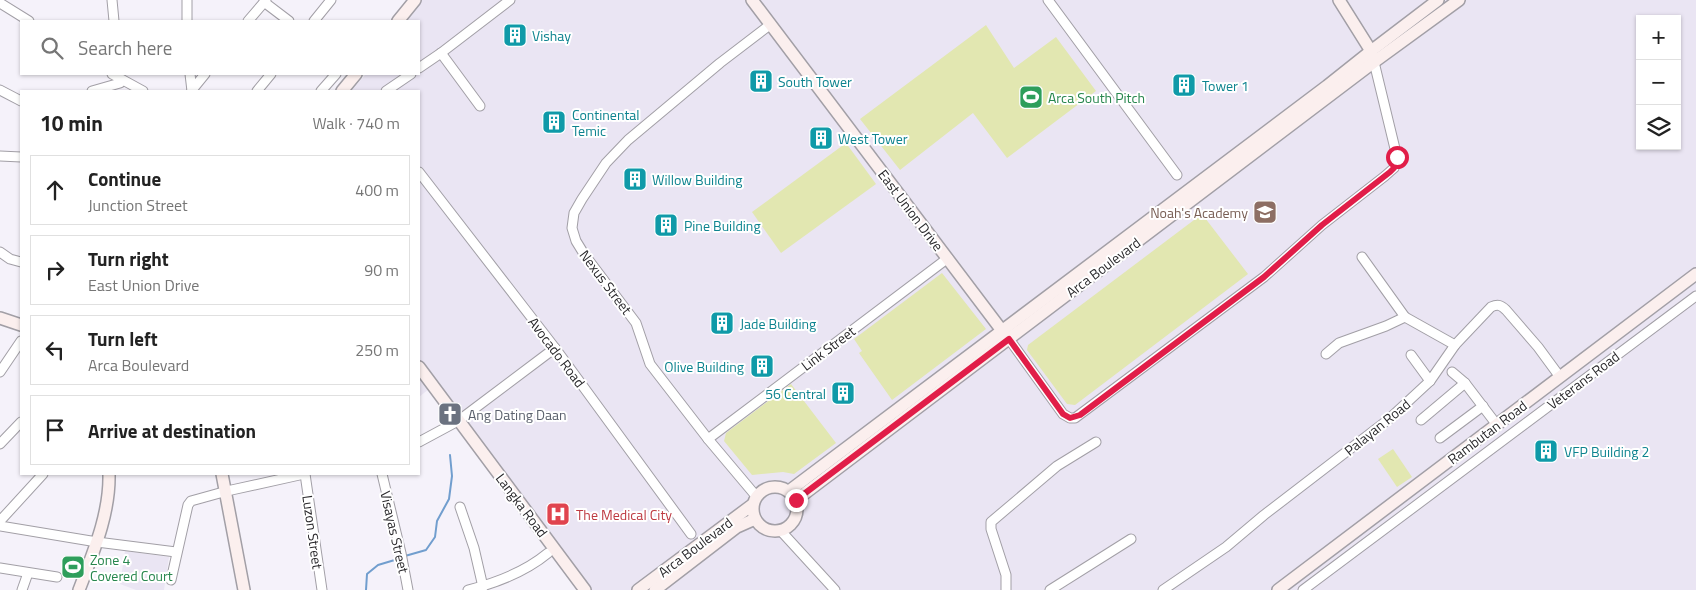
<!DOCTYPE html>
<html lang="en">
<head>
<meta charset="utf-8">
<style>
	:root { --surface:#fff; --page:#f6f6f6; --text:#222; --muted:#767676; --line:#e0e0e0 }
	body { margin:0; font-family:"Titillium Web",sans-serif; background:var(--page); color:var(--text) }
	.controls { position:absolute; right:15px; top:15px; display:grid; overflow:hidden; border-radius:0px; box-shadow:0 1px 4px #0004 }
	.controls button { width:45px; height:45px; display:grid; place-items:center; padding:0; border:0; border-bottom:1px solid var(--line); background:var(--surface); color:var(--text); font:25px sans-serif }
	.stop { position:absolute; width:15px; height:15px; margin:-11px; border:4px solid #e11d48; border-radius:50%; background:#fff }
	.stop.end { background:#e11d48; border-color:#fff; box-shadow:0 1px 5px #0008 }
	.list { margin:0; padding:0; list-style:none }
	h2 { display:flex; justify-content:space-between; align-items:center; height:65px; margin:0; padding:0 20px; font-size:21px }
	h2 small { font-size:16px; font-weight:400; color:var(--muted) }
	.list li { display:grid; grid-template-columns:32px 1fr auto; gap:15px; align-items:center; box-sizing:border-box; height:70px; margin:0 10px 10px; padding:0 10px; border:1px solid var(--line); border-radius:0px }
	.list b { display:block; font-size:19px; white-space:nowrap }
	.list p { margin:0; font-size:16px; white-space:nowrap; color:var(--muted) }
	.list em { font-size:16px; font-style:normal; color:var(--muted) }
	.icon { flex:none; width:28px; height:28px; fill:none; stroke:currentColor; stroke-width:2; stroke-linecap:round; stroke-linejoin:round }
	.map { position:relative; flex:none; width:1696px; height:590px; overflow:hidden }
	.search { position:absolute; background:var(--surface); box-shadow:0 1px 4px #0004; left:20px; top:20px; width:400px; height:55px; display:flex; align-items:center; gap:12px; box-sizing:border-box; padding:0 18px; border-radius:0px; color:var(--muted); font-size:19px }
	.panel { position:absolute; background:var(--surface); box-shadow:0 1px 4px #0004; left:20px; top:90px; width:400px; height:385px; border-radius:0px }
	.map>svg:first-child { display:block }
	.built { fill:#eae5f3; fill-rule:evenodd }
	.green { fill:#e2e7b1 }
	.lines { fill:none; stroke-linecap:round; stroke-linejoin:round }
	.stream { stroke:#719ece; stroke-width:2 }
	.street-casing { stroke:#a29fa6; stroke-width:11 }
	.secondary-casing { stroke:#a29fa6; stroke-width:14 }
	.street { stroke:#fff; stroke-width:9 }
	.secondary { stroke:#fbefee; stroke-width:11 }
	.route { stroke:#e11d48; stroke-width:6 }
	.labels { text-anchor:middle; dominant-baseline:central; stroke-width:4; stroke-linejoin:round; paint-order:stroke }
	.culture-label { font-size:14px; fill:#0d838f; stroke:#fff; text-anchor:start }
	.leisure-label { font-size:14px; fill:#27864d; stroke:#fff; text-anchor:start }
	.street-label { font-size:14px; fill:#29282b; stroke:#fff }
	.education-label { font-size:14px; fill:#785e54; stroke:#fff; text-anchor:end }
	.worship-label { font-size:14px; fill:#5b616d; stroke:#fff; text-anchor:start }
	.health-label { font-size:14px; fill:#be3a42; stroke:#fff; text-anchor:start }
</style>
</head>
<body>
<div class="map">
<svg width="1696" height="590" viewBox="0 0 1696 590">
	<rect width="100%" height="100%" fill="#f5f2fa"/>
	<g class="built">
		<path d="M422 0H1696V590H579L419 370V91H351L366 74H419V21H406ZM1640 19H1677V146H1640Z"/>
		<polygon points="419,376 429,389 419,397"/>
		<polygon points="125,551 169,557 164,590 136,590 120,584"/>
	</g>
	<g class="green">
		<polygon points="986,25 1014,68 1056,37 1096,91 1007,158 973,113 900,170 860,119"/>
		<polygon points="846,143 876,184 781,253 752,212"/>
		<polygon points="1202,214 1248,274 1075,405 1067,404 1027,350 1028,345"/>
		<polygon points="942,273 986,329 892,400 859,353 862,351 854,339"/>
		<polygon points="791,384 836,443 794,474 783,472 752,475 724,441 726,433"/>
		<polygon points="1393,449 1412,477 1397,487 1378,459"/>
	</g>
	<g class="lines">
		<g class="stream">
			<polyline points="405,556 426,550 435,537 437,521 449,499 452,476 450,455"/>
			<polyline points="366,590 367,574 378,565 398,559"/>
		</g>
		<g class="street-casing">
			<g id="street">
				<polyline points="112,0 114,21"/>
				<polyline points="187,0 187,21"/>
				<polyline points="1048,0 1177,175"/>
				<polyline points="264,2 289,21"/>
				<polyline points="0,3 29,21"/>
				<polyline points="248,21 266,0"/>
				<polyline points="314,21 331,0"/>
				<polyline points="441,53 480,106"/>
				<polyline points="419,68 441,53 510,0"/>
				<polyline points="112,74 143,91"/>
				<polyline points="190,74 192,91"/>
				<polyline points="0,90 21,101"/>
				<polyline points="192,90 205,74"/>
				<polyline points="92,91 120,83"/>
				<polyline points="257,91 271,74"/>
				<polyline points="321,91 336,74"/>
				<polyline points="386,91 411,74"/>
				<polyline points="0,156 21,157"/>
				<polyline points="419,172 555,348 691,534"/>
				<polyline points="0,252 10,259 21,262"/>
				<polyline points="1362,257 1405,317 1455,345"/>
				<polyline points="1009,339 1063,414 1070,418 1075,418 1264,277 1322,225 1385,176 1394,168 1397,157 1374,62"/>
				<polyline points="1326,354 1339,343 1386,326 1405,317"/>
				<polyline points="1411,355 1430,381"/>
				<polyline points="0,372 21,341"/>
				<polyline points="1452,372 1465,383 1497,425"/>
				<polyline points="1421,420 1465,383"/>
				<polyline points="1440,438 1483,406"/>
				<polyline points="708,439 948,258"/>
				<polyline points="419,442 458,421 555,348"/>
				<polyline points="0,444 21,422"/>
				<polyline points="305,474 322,590"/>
				<polyline points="382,474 401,553 408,590"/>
				<polyline points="756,496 708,439 650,364 636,323 584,254 576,241 572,228 574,213 582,199 606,163 628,140 720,63 771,24"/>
				<polyline points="460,507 474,548 483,587"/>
				<polyline points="0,521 43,474"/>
				<polyline points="0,526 97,542 176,552"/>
				<polyline points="780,530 835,590"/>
				<polyline points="0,568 57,577"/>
				<polyline points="171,580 188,505 191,501 227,491 304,474"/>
				<polyline points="22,590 28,573"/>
				<path d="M468 590C496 583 525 572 548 553"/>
				<polyline points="1006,590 1006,575 991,529 991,522 1057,466 1096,442"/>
				<polyline points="1050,590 1131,539"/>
				<path d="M1163 590 1226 547 1264 515 1389 419 1430 381 1455 345 1491 307C1498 304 1501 305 1506 310L1538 347 1560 377"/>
				<polyline points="1303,590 1696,296"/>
			</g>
		</g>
		<g class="secondary-casing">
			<g id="secondary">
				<polyline points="752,0 1006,336"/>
				<polyline points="1339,0 1371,51 1372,58"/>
				<polyline points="398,21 415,0"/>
				<polyline points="342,91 356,74"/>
				<polyline points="0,318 21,325"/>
				<polyline points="419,367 585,590"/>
				<polyline points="222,474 244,590"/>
				<circle cx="775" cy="509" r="22"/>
				<polyline points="789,491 1327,86 1371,51 1438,0"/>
				<polyline points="796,500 1374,62 1459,0"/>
				<path d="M79 590C93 553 110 514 109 474"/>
				<polyline points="638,590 752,505"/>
				<polyline points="655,590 737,527 755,519"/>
				<polyline points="1278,590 1696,274"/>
			</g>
		</g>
		<use href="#street" class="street"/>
		<use href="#secondary" class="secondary"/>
	</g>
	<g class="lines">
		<polyline class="route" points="796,500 1009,339 1063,414 1070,418 1080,415 1264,277 1322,225 1390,172 1394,168 1397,157"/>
	</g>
	<defs>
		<g id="building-square" transform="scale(1.25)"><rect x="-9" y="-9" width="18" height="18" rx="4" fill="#0f9aa8" stroke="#fff"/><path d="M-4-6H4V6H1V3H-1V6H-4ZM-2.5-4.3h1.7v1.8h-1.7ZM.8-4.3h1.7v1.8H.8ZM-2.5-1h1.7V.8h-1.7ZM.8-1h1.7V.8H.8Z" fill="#fff"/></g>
		<g id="stadium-square" transform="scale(1.25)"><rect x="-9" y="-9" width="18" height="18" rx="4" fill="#2e9e5b" stroke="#fff"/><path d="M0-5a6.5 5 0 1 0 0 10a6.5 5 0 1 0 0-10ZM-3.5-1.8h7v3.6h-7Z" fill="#fff"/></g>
		<g id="school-square" transform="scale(1.25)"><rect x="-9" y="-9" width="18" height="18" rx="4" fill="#8d6e63" stroke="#fff"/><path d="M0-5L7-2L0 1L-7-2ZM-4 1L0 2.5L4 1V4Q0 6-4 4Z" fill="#fff"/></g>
		<g id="church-square" transform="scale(1.25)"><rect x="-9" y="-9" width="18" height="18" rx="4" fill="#6b7280" stroke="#fff"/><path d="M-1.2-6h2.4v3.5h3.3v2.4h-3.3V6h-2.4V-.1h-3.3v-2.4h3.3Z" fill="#fff"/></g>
		<g id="hospital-square" transform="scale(1.25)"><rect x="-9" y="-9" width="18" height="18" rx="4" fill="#e0444e" stroke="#fff"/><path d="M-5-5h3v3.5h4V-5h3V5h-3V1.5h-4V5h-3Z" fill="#fff"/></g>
	</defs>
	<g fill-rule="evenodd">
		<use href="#building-square" x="515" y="35"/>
		<use href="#building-square" x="761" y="81"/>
		<use href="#building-square" x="1184" y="85"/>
		<use href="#stadium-square" x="1031" y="97"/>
		<use href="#building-square" x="554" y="122"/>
		<use href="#building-square" x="821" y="138"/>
		<use href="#building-square" x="635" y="179"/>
		<use href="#school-square" x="1265" y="212"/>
		<use href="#building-square" x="666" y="225"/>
		<use href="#building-square" x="722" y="323"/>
		<use href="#building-square" x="762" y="366"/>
		<use href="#building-square" x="843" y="393"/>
		<use href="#church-square" x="450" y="414"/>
		<use href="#building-square" x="1546" y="451"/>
		<use href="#hospital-square" x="558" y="514"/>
		<use href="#stadium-square" x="73" y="567"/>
	</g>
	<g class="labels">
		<g class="culture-label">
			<text x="532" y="35">Vishay</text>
			<text x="778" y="81">South Tower</text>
			<text x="1202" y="85">Tower 1</text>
			<text x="572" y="114">Continental<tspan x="572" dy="16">Temic</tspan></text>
			<text x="838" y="138">West Tower</text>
			<text x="652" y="179">Willow Building</text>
			<text x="684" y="225">Pine Building</text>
			<text x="740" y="323">Jade Building</text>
			<text x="744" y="366" text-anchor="end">Olive Building</text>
			<text x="826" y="393" text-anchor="end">56 Central</text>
			<text x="1564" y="451">VFP Building 2</text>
		</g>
		<g class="leisure-label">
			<text x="1048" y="97">Arca South Pitch</text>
			<text x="90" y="559">Zone 4<tspan x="90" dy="16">Covered Court</tspan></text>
		</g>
		<g class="street-label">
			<text transform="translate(911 210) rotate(53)">East Union Drive</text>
			<text transform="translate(1103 267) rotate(-37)">Arca Boulevard</text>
			<text transform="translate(606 282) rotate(53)">Nexus Street</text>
			<text transform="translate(828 348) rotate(-37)">Link Street</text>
			<text transform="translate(557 352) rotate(53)">Avocado Road</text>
			<text transform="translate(1583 380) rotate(-37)">Veterans Road</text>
			<text transform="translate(1377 427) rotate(-39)">Palayan Road</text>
			<text transform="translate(1487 432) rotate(-37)">Rambutan Road</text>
			<text transform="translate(522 505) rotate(53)">Langka Road</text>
			<text transform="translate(313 532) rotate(82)">Luzon Street</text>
			<text transform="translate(395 532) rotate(77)">Visayas Street</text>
			<text transform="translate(695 547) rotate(-37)">Arca Boulevard</text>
		</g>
		<g class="education-label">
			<text x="1248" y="212">Noah's Academy</text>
		</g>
		<g class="worship-label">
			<text x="468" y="414">Ang Dating Daan</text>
		</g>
		<g class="health-label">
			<text x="576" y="514">The Medical City</text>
		</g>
	</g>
</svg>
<div class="controls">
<button>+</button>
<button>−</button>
<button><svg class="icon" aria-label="layers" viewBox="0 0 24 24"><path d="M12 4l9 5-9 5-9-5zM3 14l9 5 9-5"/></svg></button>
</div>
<div class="stop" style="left:1397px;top:157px"></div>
<div class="stop end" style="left:796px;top:500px"></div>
<div class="search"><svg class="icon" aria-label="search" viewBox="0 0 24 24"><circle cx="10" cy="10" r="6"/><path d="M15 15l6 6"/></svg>Search here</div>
<section class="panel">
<h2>10 min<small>Walk · 740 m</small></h2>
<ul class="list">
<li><svg class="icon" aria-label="ahead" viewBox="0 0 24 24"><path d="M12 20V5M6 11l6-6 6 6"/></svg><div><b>Continue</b><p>Junction Street</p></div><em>400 m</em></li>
<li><svg class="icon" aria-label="right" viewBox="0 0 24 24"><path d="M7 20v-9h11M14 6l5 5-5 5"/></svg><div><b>Turn right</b><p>East Union Drive</p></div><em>90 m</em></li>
<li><svg class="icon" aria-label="left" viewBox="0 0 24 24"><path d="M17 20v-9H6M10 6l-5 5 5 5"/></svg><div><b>Turn left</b><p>Arca Boulevard</p></div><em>250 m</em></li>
<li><svg class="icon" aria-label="arrive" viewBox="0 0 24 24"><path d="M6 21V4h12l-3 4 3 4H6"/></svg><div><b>Arrive at destination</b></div></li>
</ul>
</section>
</div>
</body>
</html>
